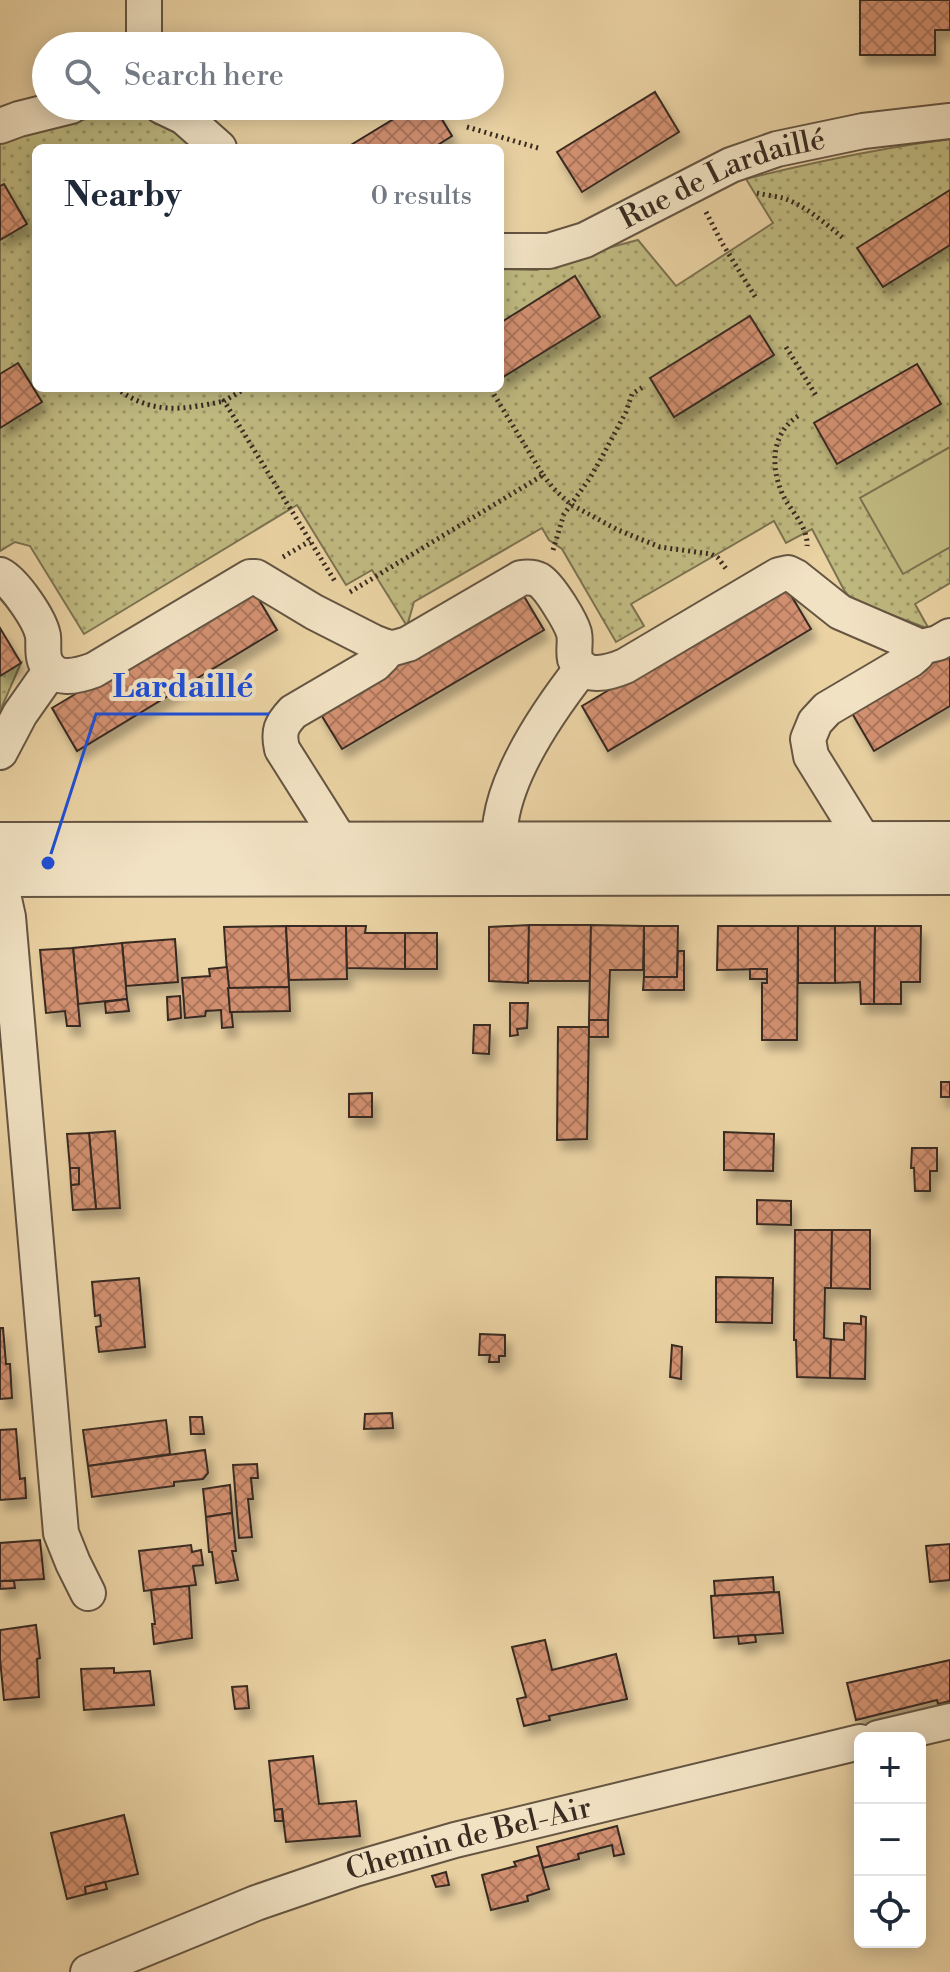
<!DOCTYPE html>
<html lang="en">
<head>
<meta charset="utf-8">
<style>
	:root { --surface:#fff; --page:#f2f2f3; --text:#1f2937; --muted:#747a83; --line:#e0e1e3 }
	body { margin:0; font-family:"Libre Bodoni",serif; background:var(--page); color:var(--text) }
	.controls { position:absolute; right:24px; bottom:24px; display:grid; overflow:hidden; border-radius:12px; box-shadow:0 4px 20px #0003 }
	.controls button { width:72px; height:72px; display:grid; place-items:center; padding:0; border:0; border-bottom:2px solid var(--line); background:var(--surface); color:var(--text); font:40px sans-serif }
	.list { margin:0; padding:0; list-style:none }
	h2 { display:flex; justify-content:space-between; align-items:center; height:104px; margin:0; padding:0 32px; font-size:34px }
	h2 small { font-size:26px; font-weight:400; color:var(--muted) }
	.icon { flex:none; width:44px; height:44px; fill:none; stroke:currentColor; stroke-width:2; stroke-linecap:round; stroke-linejoin:round }
	.map { position:relative; flex:none; width:950px; height:1972px; overflow:hidden }
	.search { position:absolute; background:var(--surface); box-shadow:0 4px 20px #0003; left:32px; top:32px; width:472px; height:88px; display:flex; align-items:center; gap:20px; box-sizing:border-box; padding:0 28px; border-radius:44px; color:var(--muted); font-size:30px }
	.panel { position:absolute; background:var(--surface); box-shadow:0 4px 20px #0003; left:32px; top:144px; width:472px; height:248px; border-radius:12px }
	.map>svg:first-child { display:block }
	.park { fill:url(#park-dots); stroke:#7c7250; stroke-width:2 }
	.pitch { fill:#bfb980; stroke:#7c7250; stroke-width:2 }
	.building { fill:url(#building-cross-hatch); stroke:#392b21; stroke-width:2; filter:url(#shadow) }
	.lines { fill:none; stroke-linecap:round; stroke-linejoin:round }
	.minor-casing { stroke:#655542; stroke-width:38 }
	.tertiary-casing { stroke:#655542; stroke-width:46 }
	.path { stroke:#392b21; stroke-width:5; stroke-dasharray:2 4; stroke-linecap:butt }
	.minor { stroke:#f1e2c3; stroke-width:34 }
	.tertiary { stroke:#f1e2c3; stroke-width:42 }
	.labels { text-anchor:middle; dominant-baseline:central; stroke-width:8; stroke-linejoin:round; paint-order:stroke }
	.street-label { font-size:30px; fill:#392b21; stroke:#f1e2c3 }
	.leader { fill:none; stroke:#1d4ed8; stroke-width:3 }
	.callout-dot { fill:#1d4ed8; stroke:#f1e2c3; stroke-width:3 }
	.callout-label { font-size:32px; text-anchor:middle; font-weight:bold; fill:#1d4ed8; stroke:#f1e2c3; stroke-width:8; stroke-linejoin:round; paint-order:stroke }
</style>
</head>
<body>
<div class="map">
<svg width="950" height="1972" viewBox="0 0 950 1972">
	<defs>
		<pattern id="park-dots" width="8" height="8" patternUnits="userSpaceOnUse" patternTransform="scale(2)"><rect width="8" height="8" fill="#bfb980"/><path d="M2 2h.1M6 6h.1" fill="none" stroke="#9c9768" stroke-width="1.8" stroke-linecap="round"/></pattern>
		<pattern id="building-cross-hatch" width="8" height="8" patternUnits="userSpaceOnUse" patternTransform="scale(2)"><rect width="8" height="8" fill="#d29070"/><path d="M0 0l8 8M0 8l8-8" fill="none" stroke="#ab765c"/></pattern>
		<filter id="shadow"><feDropShadow dx="5" dy="9" stdDeviation="4" flood-color="#0004"/></filter>
	</defs>
	<rect width="100%" height="100%" fill="#ead2a3"/>
	<filter id="stains"><feTurbulence type="fractalNoise" baseFrequency=".0025" numOctaves="4"/><feColorMatrix values="0 0 0 0 .2 0 0 0 0 .09 0 0 0 0 .02 0 0 0 .5 -.17"/></filter>
	<radialGradient id="worn" r=".72"><stop offset=".6" stop-color="#630" stop-opacity="0"/><stop offset="1" stop-color="#630" stop-opacity=".3"/></radialGradient>
	<g class="park">
		<path d="M141 115 171 128 194 148H36V388H500V269L537 270 585 254 638 240 676 286 773 223 746 179C814 162 881 148 950 139V583L915 604 929 629 852 600 844 590 812 529 786 543 774 521 631 604 644 626 616 642 562 549 549 540 542 528 414 602 407 626 372 570 346 585 297 505 84 634 30 546 15 542 0 551V143L36 130 91 118Z"/>
		<polygon points="21,663 0,711 0,676"/>
	</g>
	<polygon class="pitch" points="950,447 950,547 903,574 860,498"/>
	<g class="building">
		<polygon points="860,0 950,0 950,30 935,30 935,55 860,55"/>
		<polygon points="655,92 679,132 582,192 557,152"/>
		<polygon points="415,106 434,106 452,136 433,148 346,148"/>
		<polygon points="4,184 27,224 0,240 0,186"/>
		<polygon points="950,190 950,245 883,287 857,248"/>
		<polygon points="575,276 600,317 500,379 500,323"/>
		<polygon points="750,316 774,355 674,417 650,378"/>
		<polygon points="18,363 42,402 0,428 0,374"/>
		<polygon points="917,364 941,404 837,464 814,423"/>
		<polygon points="785,585 811,629 608,751 582,706"/>
		<polygon points="252,588 277,630 77,751 52,708"/>
		<polygon points="519,588 544,630 342,749 317,708"/>
		<polygon points="0,628 21,663 0,676"/>
		<polygon points="950,648 950,706 874,751 849,708"/>
		<polygon points="529,925 528,983 489,981 489,927"/>
		<polygon points="529,925 591,925 590,981 528,981"/>
		<polygon points="591,925 644,926 643,970 610,970 608,1020 589,1020"/>
		<polygon points="286,926 289,987 228,988 224,927"/>
		<polygon points="286,926 346,926 347,979 289,980"/>
		<polygon points="346,926 366,926 365,933 405,933 405,969 347,968"/>
		<polygon points="644,926 678,926 677,977 644,977"/>
		<polygon points="718,926 798,926 797,1040 762,1040 762,983 767,983 767,969 717,970"/>
		<rect x="798" y="926" width="37" height="57"/>
		<polygon points="835,926 875,926 874,1004 861,1004 860,982 835,983"/>
		<polygon points="875,926 921,926 920,982 901,982 901,1004 874,1004"/>
		<rect x="405" y="933" width="32" height="36"/>
		<polygon points="175,939 178,982 126,986 122,943"/>
		<polygon points="122,943 127,999 78,1004 73,948"/>
		<polygon points="73,948 80,1026 67,1026 65,1011 46,1013 40,950"/>
		<polygon points="678,951 684,951 684,990 643,990 644,977 677,977"/>
		<polygon points="227,967 233,1027 222,1028 221,1010 206,1011 205,1016 185,1018 182,978 210,976 209,969"/>
		<rect x="750" y="969" width="17" height="10"/>
		<polygon points="289,987 290,1011 230,1012 228,988"/>
		<polygon points="180,996 181,1018 168,1020 167,997"/>
		<polygon points="127,999 129,1011 106,1013 105,1002"/>
		<polygon points="510,1003 528,1003 527,1028 517,1029 518,1035 510,1036"/>
		<rect x="589" y="1020" width="19" height="17"/>
		<polygon points="474,1025 490,1025 489,1054 473,1053"/>
		<polygon points="558,1027 589,1027 587,1139 557,1140"/>
		<rect x="941" y="1082" width="9" height="15"/>
		<polygon points="372,1093 372,1117 349,1117 349,1094"/>
		<polygon points="115,1131 120,1208 96,1209 89,1133"/>
		<polygon points="724,1132 774,1134 773,1171 724,1170"/>
		<polygon points="89,1133 96,1209 73,1210 71,1185 79,1184 79,1168 70,1168 67,1134"/>
		<polygon points="912,1148 937,1148 937,1171 930,1171 930,1191 915,1191 914,1168 911,1168"/>
		<polygon points="70,1168 79,1168 79,1184 71,1185"/>
		<polygon points="757,1200 791,1201 791,1225 757,1224"/>
		<polygon points="795,1230 832,1230 831,1288 825,1288 824,1338 831,1339 830,1378 797,1377 796,1340 794,1340"/>
		<polygon points="832,1230 870,1230 870,1289 831,1288"/>
		<polygon points="716,1277 773,1278 772,1323 716,1322"/>
		<polygon points="139,1278 145,1347 99,1352 96,1327 101,1326 100,1315 95,1316 92,1282"/>
		<polygon points="861,1316 866,1317 865,1379 830,1378 831,1339 844,1340 844,1323 861,1324"/>
		<polygon points="0,1328 3,1328 6,1364 10,1364 12,1398 0,1399"/>
		<polygon points="480,1334 505,1335 505,1356 499,1356 499,1362 489,1362 490,1355 479,1355"/>
		<polygon points="672,1345 682,1347 681,1379 670,1377"/>
		<polygon points="392,1413 393,1428 364,1429 365,1414"/>
		<polygon points="190,1417 202,1417 204,1434 191,1434"/>
		<polygon points="166,1420 170,1454 88,1466 83,1430"/>
		<polygon points="16,1429 20,1479 25,1478 26,1498 0,1500 0,1430"/>
		<polygon points="205,1450 208,1473 203,1479 174,1482 174,1486 92,1497 88,1466"/>
		<polygon points="257,1464 258,1478 251,1478 253,1499 248,1499 252,1537 239,1538 233,1465"/>
		<polygon points="230,1485 232,1513 206,1517 203,1489"/>
		<polygon points="232,1513 236,1551 232,1551 238,1580 216,1583 212,1552 209,1552 206,1517"/>
		<polygon points="40,1540 44,1579 0,1581 0,1543"/>
		<polygon points="950,1544 950,1580 930,1582 926,1546"/>
		<polygon points="191,1545 192,1552 201,1550 203,1565 193,1566 196,1585 144,1591 139,1551"/>
		<polygon points="773,1577 774,1592 715,1596 714,1581"/>
		<polygon points="0,1581 14,1581 15,1588 0,1589"/>
		<polygon points="189,1586 192,1638 154,1644 152,1624 155,1624 151,1590"/>
		<polygon points="779,1592 783,1633 714,1638 711,1596"/>
		<polygon points="36,1625 40,1658 37,1659 39,1697 4,1700 0,1659 0,1630"/>
		<polygon points="755,1635 756,1642 739,1644 738,1636"/>
		<polygon points="545,1640 552,1670 616,1654 627,1699 549,1716 550,1720 524,1726 517,1699 526,1697 512,1647"/>
		<polygon points="950,1660 950,1701 938,1704 937,1700 856,1720 847,1683"/>
		<polygon points="114,1668 114,1673 150,1671 154,1705 84,1710 81,1669"/>
		<polygon points="247,1686 249,1708 235,1709 232,1687"/>
		<polygon points="313,1756 319,1804 356,1801 360,1836 286,1842 282,1809 274,1810 269,1761"/>
		<polygon points="282,1809 283,1821 275,1821 274,1810"/>
		<polygon points="124,1815 138,1874 85,1887 86,1894 67,1899 51,1833"/>
		<polygon points="617,1826 624,1854 614,1856 612,1845 578,1854 579,1859 543,1868 537,1847"/>
		<polygon points="539,1855 549,1889 527,1896 528,1901 491,1910 482,1875 516,1866 514,1862"/>
		<polygon points="446,1872 449,1885 436,1887 432,1876"/>
		<polygon points="105,1882 107,1889 86,1894 85,1887"/>
	</g>
	<g class="lines">
		<g class="minor-casing">
			<g id="minor">
				<polyline points="144,46 144,0"/>
				<polyline points="161,106 184,117 219,148"/>
				<polyline points="0,126 19,119 71,106"/>
				<path id="s1" d="M500 251H549L585 240 731 165 777 149 863 131 950 121"/>
				<path d="M0 575C14 582 40 619 43 636 44 644 42 653 45 661 53 683 78 676 94 670L250 577H256L314 612 373 642 386 647 394 648 408 644 521 578C528 577 533 577 539 580 550 587 571 622 574 633 576 642 573 650 575 659 582 681 611 672 625 666L779 575 788 573 796 577 840 612 921 647 938 643 950 636"/>
				<polyline points="0,752 20,714 51,670"/>
				<polyline points="865,843 811,756 808,739 815,722 827,709 910,660 917,654 921,647"/>
				<path d="M342 844 282 749C278 731 281 725 293 712L375 664 383 656 386 647"/>
				<path d="M500 870C500 854 498 836 501 820 509 768 550 709 582 668"/>
				<polyline points="0,879 950,877"/>
				<polyline points="0,881 8,917 61,1533 73,1563 88,1593"/>
				<polyline points="878,1738 950,1721"/>
				<path id="s2" d="M88 1972 256 1903 355 1869 455 1840 860 1742"/>
			</g>
		</g>
		<g class="tertiary-casing">
			<polyline id="tertiary" points="0,844 950,843"/>
		</g>
		<g class="path">
			<polyline points="467,127 538,148"/>
			<path d="M757 193C765 195 775 196 783 198 806 206 825 223 843 238"/>
			<polyline points="706,212 722,243 756,298"/>
			<polyline points="786,347 817,397"/>
			<path d="M116 388C152 415 183 410 224 401"/>
			<polyline points="246,388 224,401 336,583"/>
			<path d="M798 416C769 435 770 472 786 501 795 515 808 529 807 546"/>
			<polyline points="543,475 553,488 570,504 618,530 660,547 711,554 718,558 727,570"/>
			<polyline points="553,550 564,514 590,478 603,455 626,412 632,394 643,387"/>
			<polyline points="283,557 310,541"/>
			<polyline points="350,592 543,475 490,388"/>
		</g>
		<use href="#minor" class="minor"/>
		<use href="#tertiary" class="tertiary"/>
	</g>
	<g class="labels">
		<g class="street-label">
			<text stroke="none"><textPath href="#s1" startOffset="238">Rue de Lardaillé</textPath></text>
			<text stroke="none"><textPath href="#s2" startOffset="404">Chemin de Bel-Air</textPath></text>
		</g>
	</g>
	<path class="leader" d="M48 863L96 714H269"/>
	<circle class="callout-dot" cx="48" cy="863" r="8"/>
	<g class="callout-label">
		<text x="183" y="697">Lardaillé</text>
	</g>
	<rect width="100%" height="100%" filter="url(#stains)"/>
	<rect width="100%" height="100%" fill="url(#worn)"/>
</svg>
<div class="controls">
<button>+</button>
<button>−</button>
<button><svg class="icon" aria-label="locate" viewBox="0 0 24 24"><circle cx="12" cy="12" r="6"/><path d="M12 2v4M12 18v4M2 12h4M18 12h4"/></svg></button>
</div>
<div class="search"><svg class="icon" aria-label="search" viewBox="0 0 24 24"><circle cx="10" cy="10" r="6"/><path d="M15 15l6 6"/></svg>Search here</div>
<section class="panel">
<h2>Nearby<small>0 results</small></h2>
<ul class="list">
</ul>
</section>
</div>
</body>
</html>
